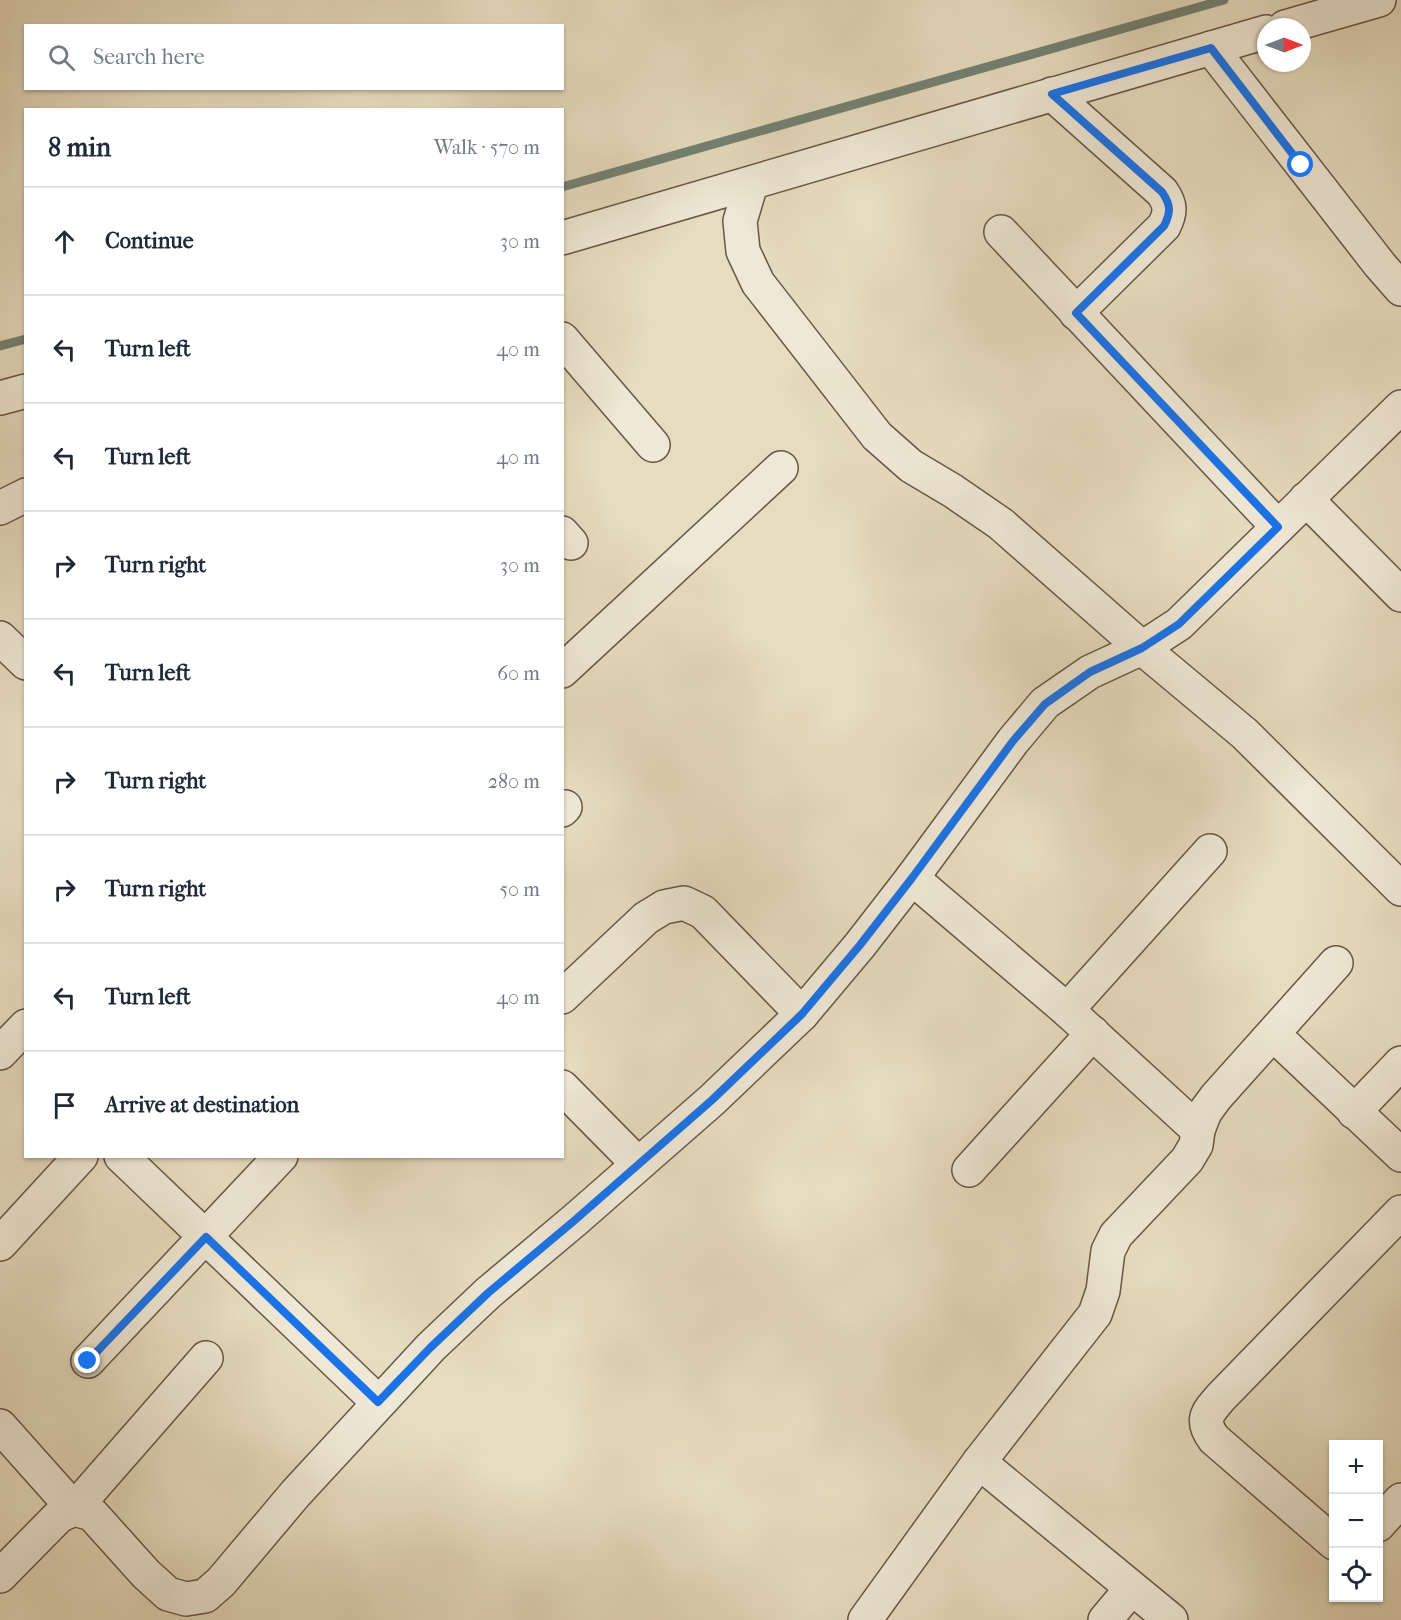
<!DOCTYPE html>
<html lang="en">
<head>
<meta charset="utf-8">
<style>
	:root { --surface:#fff; --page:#f2f2f3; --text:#1f2937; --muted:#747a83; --line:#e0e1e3 }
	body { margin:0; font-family:"IM FELL French Canon",serif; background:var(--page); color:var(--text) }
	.controls { position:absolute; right:18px; bottom:18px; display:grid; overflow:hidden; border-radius:0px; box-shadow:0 2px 4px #0004 }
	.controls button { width:54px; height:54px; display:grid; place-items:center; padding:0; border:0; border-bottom:2px solid var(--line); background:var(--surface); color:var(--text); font:30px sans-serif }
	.compass { position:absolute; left:1257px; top:18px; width:54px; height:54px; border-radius:50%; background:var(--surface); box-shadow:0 2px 4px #0004; rotate:90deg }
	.stop { position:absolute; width:18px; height:18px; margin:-14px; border:4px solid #1a73e8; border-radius:50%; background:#fff }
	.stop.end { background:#1a73e8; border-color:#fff; box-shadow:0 2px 6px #0008 }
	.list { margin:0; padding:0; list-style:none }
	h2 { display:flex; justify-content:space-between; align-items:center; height:78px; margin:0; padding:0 24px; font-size:26px }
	h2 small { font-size:20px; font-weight:400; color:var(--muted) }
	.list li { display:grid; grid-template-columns:39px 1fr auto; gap:18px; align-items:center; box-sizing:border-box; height:108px; padding:0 24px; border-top:2px solid var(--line) }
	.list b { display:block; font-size:22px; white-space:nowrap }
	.list em { font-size:20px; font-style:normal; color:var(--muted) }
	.icon { flex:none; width:33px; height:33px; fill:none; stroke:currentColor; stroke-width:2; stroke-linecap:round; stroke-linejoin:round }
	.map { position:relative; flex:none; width:1401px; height:1620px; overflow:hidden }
	.search { position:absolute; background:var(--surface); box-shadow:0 2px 4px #0004; left:24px; top:24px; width:540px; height:66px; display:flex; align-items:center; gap:15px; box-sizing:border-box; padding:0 21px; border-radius:0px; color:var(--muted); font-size:22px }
	.panel { position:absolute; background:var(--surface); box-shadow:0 2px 4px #0004; left:24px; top:108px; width:540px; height:1050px; border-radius:0px }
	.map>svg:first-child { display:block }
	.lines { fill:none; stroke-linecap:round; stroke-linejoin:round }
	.stream { stroke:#738274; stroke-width:9 }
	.minor-casing { stroke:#685645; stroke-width:36 }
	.minor { stroke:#efe8d5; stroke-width:33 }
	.route { stroke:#1a73e8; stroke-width:8 }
</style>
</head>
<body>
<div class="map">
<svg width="1401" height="1620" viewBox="0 0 1401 1620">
	<rect width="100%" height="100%" fill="#e6dcbf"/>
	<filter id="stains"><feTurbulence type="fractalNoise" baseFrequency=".00333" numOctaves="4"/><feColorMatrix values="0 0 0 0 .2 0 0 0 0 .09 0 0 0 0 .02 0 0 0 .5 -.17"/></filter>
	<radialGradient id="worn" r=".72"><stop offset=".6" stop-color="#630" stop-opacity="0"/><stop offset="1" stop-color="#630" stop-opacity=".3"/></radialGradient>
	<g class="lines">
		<g class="stream">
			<polyline points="562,187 1224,0"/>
			<polyline points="0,346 26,339"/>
		</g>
		<g class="minor-casing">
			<g id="minor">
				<polyline points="1285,27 1379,0"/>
				<polyline points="1211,48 1380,265 1401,289"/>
				<path d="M1052 94 1162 192C1171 205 1171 212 1164 226L1076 313"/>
				<polyline points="751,184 740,221 743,251 758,283 877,436 911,466 953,491 1001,524 1142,648 1245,734 1401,889"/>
				<polyline points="1001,232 1278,527"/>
				<polyline points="562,238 1266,32"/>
				<polyline points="562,339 653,445"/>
				<polyline points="0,398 26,391"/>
				<polyline points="1306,499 1401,595"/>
				<polyline points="0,508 26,495"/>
				<polyline points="562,533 571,543"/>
				<polyline points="0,638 26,663"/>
				<polyline points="562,671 781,468"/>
				<polyline points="562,810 565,807"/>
				<polyline points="912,878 1067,1010 1198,1130"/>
				<polyline points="562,997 646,918 664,907 684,903 703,912 802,1014"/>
				<polyline points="1067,1010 1210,851"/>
				<polyline points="1273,1034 1401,1155"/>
				<polyline points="0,1053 26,1026"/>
				<polyline points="562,1087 638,1164"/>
				<polyline points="1354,1112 1401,1063"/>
				<polyline points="121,1156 378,1402"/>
				<polyline points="969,1170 1093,1033"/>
				<polyline points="0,1244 81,1156"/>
				<polyline points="88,1361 281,1156"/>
				<polyline points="0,1426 74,1509 206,1358"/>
				<polyline points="979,1462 1171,1620"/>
				<polyline points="1378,1525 1401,1500"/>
				<path d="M1334 1543 1214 1439C1200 1420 1207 1413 1221 1397L1401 1212"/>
				<polyline points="0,1576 59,1516 74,1509 92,1514 146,1574 168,1594 186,1599 205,1596 221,1582 296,1493 431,1347 488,1293 575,1220 712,1100 802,1014 860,945 912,878 1013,741 1045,703 1090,672 1142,648 1179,624 1401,407"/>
				<polyline points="865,1620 979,1462 1095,1314 1103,1291 1108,1251 1116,1235 1187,1160 1196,1145 1198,1130 1205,1112 1216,1097 1336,963"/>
				<polyline points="1105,1620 1131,1589"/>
			</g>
		</g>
		<use href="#minor" class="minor"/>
	</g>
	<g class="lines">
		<path class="route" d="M88 1361 206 1237 378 1402 431 1347 488 1293 575 1220 712 1100 802 1014 860 945 912 878 1013 741 1045 704 1090 672 1142 648 1179 624 1278 527 1076 313 1164 226C1171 212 1171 205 1162 192L1052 94 1211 48 1301 165"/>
	</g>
	<rect width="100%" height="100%" filter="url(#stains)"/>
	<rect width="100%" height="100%" fill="url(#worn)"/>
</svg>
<div class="controls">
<button>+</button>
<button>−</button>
<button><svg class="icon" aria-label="locate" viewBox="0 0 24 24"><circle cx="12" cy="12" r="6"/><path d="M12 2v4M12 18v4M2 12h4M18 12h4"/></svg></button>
</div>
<svg class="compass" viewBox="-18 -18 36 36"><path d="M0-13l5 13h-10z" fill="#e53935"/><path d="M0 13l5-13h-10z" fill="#747a83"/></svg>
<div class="stop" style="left:1301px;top:165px"></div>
<div class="stop end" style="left:88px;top:1361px"></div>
<div class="search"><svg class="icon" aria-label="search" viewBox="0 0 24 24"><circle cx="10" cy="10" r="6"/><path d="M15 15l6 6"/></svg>Search here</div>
<section class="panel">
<h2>8 min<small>Walk · 570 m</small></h2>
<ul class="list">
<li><svg class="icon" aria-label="ahead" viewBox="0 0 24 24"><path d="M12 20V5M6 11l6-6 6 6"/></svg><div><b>Continue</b></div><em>30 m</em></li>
<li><svg class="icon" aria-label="left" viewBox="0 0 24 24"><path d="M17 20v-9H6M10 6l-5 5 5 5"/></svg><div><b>Turn left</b></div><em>40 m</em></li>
<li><svg class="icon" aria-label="left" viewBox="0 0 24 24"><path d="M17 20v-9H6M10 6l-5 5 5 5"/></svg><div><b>Turn left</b></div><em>40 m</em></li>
<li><svg class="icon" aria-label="right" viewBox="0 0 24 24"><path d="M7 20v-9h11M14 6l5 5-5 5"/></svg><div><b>Turn right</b></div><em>30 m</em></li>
<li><svg class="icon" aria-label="left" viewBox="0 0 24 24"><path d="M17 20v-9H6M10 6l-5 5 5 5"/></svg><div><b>Turn left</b></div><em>60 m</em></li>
<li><svg class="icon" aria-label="right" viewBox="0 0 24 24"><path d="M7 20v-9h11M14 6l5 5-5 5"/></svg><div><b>Turn right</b></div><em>280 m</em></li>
<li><svg class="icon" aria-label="right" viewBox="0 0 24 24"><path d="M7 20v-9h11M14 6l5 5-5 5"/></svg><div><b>Turn right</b></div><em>50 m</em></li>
<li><svg class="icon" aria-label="left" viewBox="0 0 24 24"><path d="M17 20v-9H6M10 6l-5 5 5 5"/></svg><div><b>Turn left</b></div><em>40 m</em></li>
<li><svg class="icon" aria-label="arrive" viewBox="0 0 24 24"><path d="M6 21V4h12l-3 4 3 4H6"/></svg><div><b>Arrive at destination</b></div></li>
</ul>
</section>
</div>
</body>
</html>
